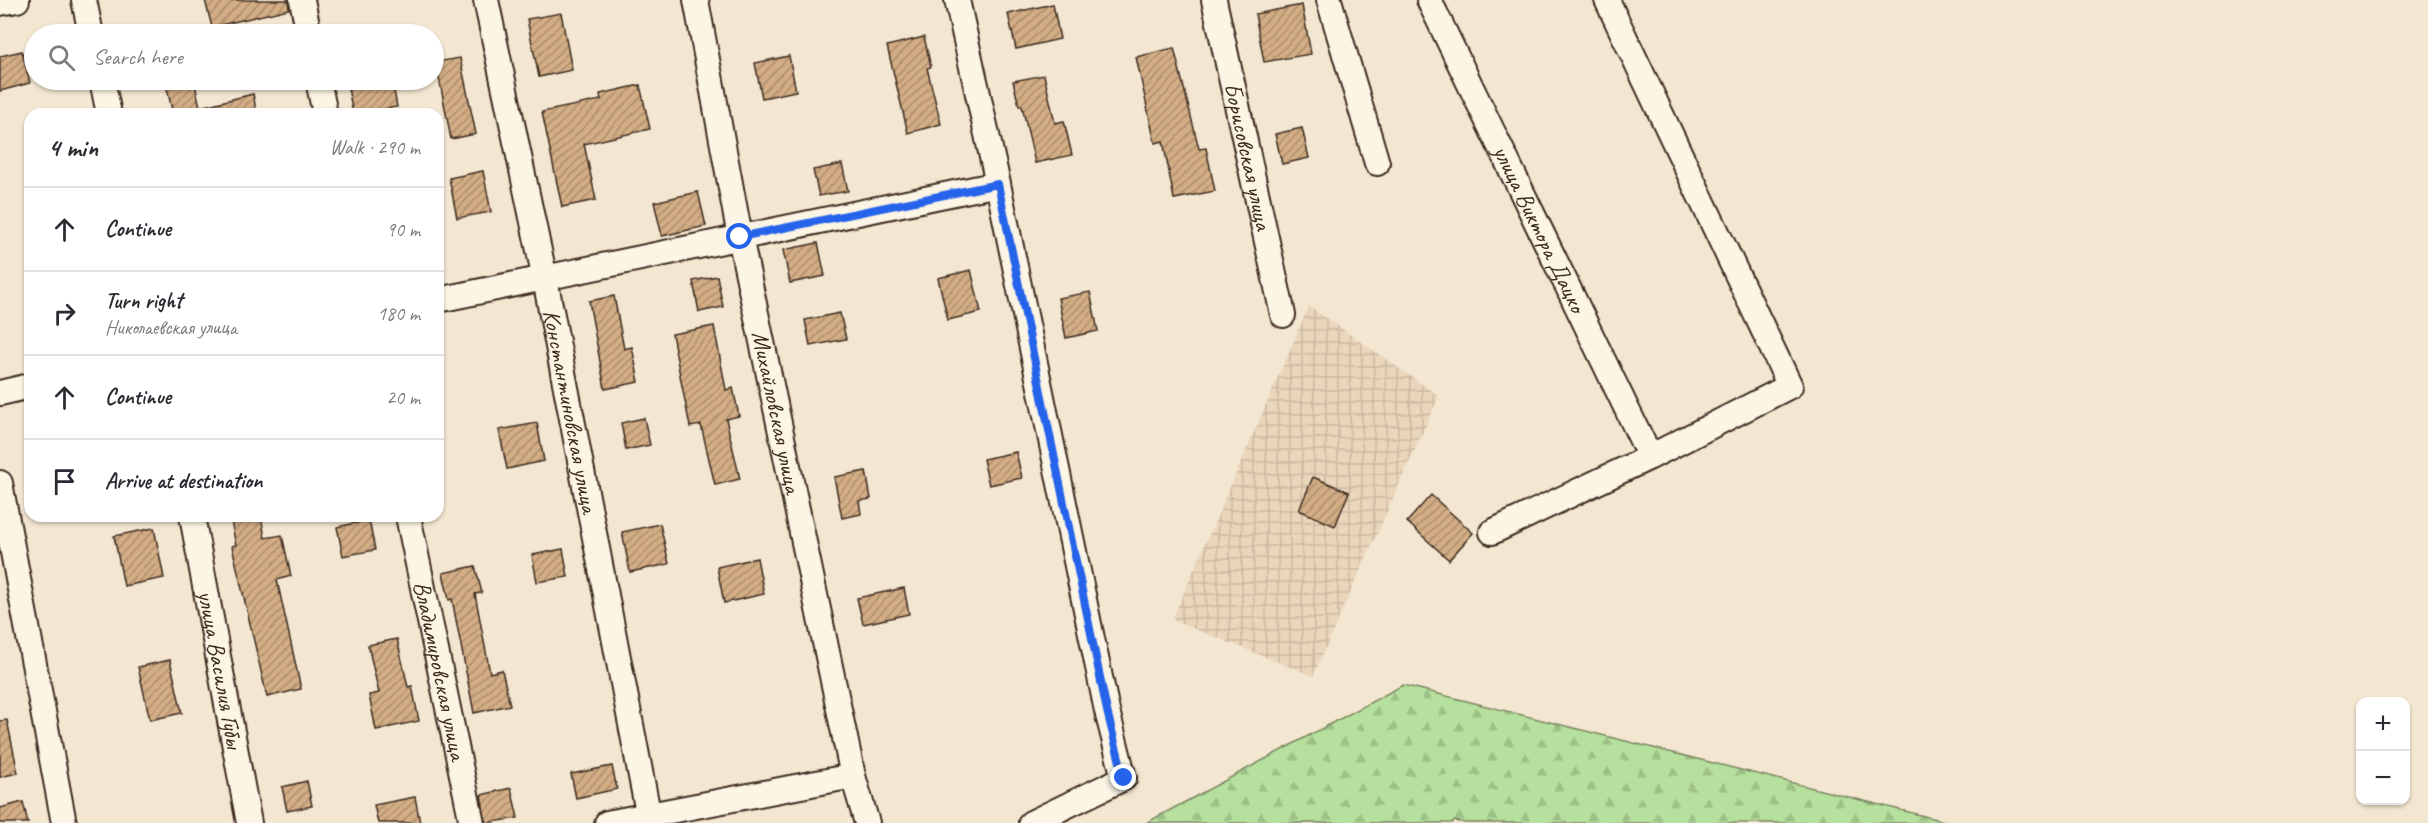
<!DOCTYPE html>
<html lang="en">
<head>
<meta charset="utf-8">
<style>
	:root { --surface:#fff; --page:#f2f2f3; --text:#2b2b33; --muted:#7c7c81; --line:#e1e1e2 }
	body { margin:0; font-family:Caveat,sans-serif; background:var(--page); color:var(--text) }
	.controls { position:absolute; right:18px; bottom:18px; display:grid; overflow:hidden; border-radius:12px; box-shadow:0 2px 4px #0004 }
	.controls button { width:54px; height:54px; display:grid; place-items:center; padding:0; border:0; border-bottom:2px solid var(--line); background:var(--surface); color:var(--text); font:30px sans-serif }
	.stop { position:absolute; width:18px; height:18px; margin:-14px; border:4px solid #2563eb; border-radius:50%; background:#fff }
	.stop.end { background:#2563eb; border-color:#fff; box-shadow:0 2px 6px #0008 }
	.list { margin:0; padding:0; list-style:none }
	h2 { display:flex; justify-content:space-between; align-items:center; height:78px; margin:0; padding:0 24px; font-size:26px }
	h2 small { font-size:20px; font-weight:400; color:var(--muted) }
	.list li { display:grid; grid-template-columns:39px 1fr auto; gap:18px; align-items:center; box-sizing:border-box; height:84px; padding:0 24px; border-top:2px solid var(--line) }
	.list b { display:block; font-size:22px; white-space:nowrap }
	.list p { margin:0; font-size:20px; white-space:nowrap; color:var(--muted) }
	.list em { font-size:20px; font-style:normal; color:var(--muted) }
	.icon { flex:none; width:33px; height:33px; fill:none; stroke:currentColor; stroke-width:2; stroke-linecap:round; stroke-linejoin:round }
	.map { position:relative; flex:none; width:2428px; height:823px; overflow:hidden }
	.search { position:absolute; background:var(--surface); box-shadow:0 2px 4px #0004; left:24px; top:24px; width:420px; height:66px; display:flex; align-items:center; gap:15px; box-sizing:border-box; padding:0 21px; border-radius:33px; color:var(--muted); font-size:22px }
	.panel { position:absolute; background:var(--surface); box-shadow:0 2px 4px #0004; left:24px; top:108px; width:420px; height:414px; border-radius:18px }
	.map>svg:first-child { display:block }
	.industrial { fill:url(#industrial-grid) }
	.forest { fill:url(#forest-firs); stroke:#78855e; stroke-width:1.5 }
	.building { fill:url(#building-hatch); stroke:#3b2a1e; stroke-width:1.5 }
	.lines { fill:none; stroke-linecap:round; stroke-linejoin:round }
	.street-casing { stroke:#3b2a1e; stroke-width:28 }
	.street { stroke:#fcf5e5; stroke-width:24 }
	.route { stroke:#2563eb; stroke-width:8 }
	.labels { text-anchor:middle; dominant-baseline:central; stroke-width:6; stroke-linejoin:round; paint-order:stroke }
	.street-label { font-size:24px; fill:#3b2a1e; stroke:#fcf5e5 }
</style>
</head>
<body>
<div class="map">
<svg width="2428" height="823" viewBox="0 0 2428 823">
	<defs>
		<pattern id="industrial-grid" width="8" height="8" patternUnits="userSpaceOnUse" patternTransform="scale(1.5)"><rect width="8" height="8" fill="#ead6bb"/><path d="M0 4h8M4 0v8" fill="none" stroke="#cab8a0"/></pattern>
		<pattern id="forest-firs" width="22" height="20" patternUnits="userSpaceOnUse" patternTransform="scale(1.5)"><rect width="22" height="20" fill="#b6e09d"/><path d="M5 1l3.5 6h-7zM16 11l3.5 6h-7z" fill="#9dc087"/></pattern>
		<pattern id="building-hatch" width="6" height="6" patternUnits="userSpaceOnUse" patternTransform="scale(1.5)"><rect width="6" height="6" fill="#d3ad85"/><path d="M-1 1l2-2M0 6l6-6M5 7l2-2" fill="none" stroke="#ac8d6c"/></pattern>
	</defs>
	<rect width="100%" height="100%" fill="#f4e7d2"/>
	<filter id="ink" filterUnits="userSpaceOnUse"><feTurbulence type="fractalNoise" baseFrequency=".0167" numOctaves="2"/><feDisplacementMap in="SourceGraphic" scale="12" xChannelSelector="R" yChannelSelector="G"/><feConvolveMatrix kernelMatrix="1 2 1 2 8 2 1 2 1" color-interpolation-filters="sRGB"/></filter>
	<g filter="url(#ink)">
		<polygon class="industrial" points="1309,306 1439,396 1313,676 1172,620"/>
		<polygon class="forest" points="1403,685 1952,823 1465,823 1455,821 1452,823 1146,823"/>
		<g class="building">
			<polygon points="205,0 288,0 289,9 212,27"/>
			<polygon points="1053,4 1060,39 1016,49 1008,14"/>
			<polygon points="1302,5 1311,54 1264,62 1255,14"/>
			<polygon points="561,13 572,70 539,77 527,19"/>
			<polygon points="924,37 931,67 927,68 941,124 908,133 887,46"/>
			<polygon points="1174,48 1199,149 1206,148 1215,191 1174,199 1163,141 1155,143 1136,57"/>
			<polygon points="22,51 30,83 0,91 0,56"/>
			<polygon points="789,56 796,91 762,98 755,63"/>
			<polygon points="460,58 476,134 451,139 436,62"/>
			<polygon points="1044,75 1055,123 1064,121 1072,155 1035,163 1022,106 1019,106 1013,81"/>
			<polygon points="165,80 194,80 200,107 253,94 257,114 173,114"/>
			<polygon points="363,80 392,80 397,107 353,114 347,83"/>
			<polygon points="640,85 650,129 584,144 596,200 562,207 542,112 601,100 600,94"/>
			<polygon points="1302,128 1309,158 1282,164 1275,134"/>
			<polygon points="842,164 848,191 819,196 813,170"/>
			<polygon points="483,171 491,212 457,218 449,178"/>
			<polygon points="698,192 706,226 662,236 654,202"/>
			<polygon points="818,243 825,276 790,283 783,250"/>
			<polygon points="971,270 981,312 948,320 938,278"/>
			<polygon points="717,276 723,307 699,312 693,281"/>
			<polygon points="1090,292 1098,331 1066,338 1058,298"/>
			<polygon points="614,296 624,349 632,347 639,382 605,389 589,301"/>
			<polygon points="840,313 846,339 810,346 805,320"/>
			<polygon points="714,326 726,390 733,388 739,416 726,419 740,479 715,485 701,425 690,427 672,334"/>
			<polygon points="644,418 650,445 626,450 621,423"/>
			<polygon points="537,423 544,461 507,469 499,430"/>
			<polygon points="1016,452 1022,478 989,485 983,459"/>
			<polygon points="866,471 871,499 859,501 861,514 842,518 834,477"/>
			<polygon points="1313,477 1349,492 1335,526 1299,510"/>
			<polygon points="1431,495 1473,533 1449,560 1407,522"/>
			<polygon points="230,516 261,516 265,538 282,535 291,576 277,580 301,689 267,697 232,546 236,545"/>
			<polygon points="369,520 375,550 343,556 337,527"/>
			<polygon points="660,524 669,564 630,572 622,532"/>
			<polygon points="154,528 164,578 124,586 114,536"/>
			<polygon points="563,549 568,577 537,582 532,555"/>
			<polygon points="757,558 764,594 724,603 717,567"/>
			<polygon points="475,566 482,593 475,594 490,673 502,670 510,705 474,713 452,599 449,600 443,573"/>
			<polygon points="904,588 909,614 863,624 857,598"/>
			<polygon points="397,639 408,687 412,686 419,721 376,730 369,695 379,693 368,645"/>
			<polygon points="170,660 182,713 150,720 138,667"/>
			<polygon points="7,720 18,773 0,777 0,721"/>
			<polygon points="612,766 617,789 576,798 571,774"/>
			<polygon points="307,781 312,806 287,811 282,787"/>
			<polygon points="511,788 518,818 486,823 481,795"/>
			<polygon points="415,797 420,823 378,823 374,805"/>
			<polygon points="23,802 28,823 0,823 0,808"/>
		</g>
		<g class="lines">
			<g class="street-casing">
				<g id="street">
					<polyline points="84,0 91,34"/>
					<polyline points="302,0 309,34"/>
					<path id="s1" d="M486 0 545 279 650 823"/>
					<path id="s2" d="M696 0 740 237 853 776 867 823"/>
					<polyline points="957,0 998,184 1107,711 1124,778 1031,823"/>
					<path id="s3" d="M1214 0 1283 315"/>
					<polyline points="1329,0 1377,163"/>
					<path id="s4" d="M1429 0 1650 457"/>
					<polyline points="0,3 17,0"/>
					<polyline points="102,80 109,114"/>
					<polyline points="318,80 325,114"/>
					<polyline points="438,300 998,184"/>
					<polyline points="0,393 30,386"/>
					<polyline points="0,483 64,823"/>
					<path id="s5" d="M192 516 249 823"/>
					<path id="s6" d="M408 516 472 823"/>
					<polyline points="1492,532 1650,457 1790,386 1607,0"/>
					<polyline points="607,823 853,776"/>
				</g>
			</g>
			<use href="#street" class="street"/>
		</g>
	</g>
	<g class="lines" filter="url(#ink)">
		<polyline class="route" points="740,237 998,184 1107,711 1124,778"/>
	</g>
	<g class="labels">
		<g class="street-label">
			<text stroke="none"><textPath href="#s3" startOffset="160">Борисовская улица</textPath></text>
			<text stroke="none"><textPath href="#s4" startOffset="254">улица Виктора Дацко</textPath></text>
			<text stroke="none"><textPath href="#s1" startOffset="420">Константиновская улица</textPath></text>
			<text stroke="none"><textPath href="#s2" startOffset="420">Михайловская улица</textPath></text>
			<text stroke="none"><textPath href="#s5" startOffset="156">улица Василия Губы</textPath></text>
			<text stroke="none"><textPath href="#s6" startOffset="158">Владимировская улица</textPath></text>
		</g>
	</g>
</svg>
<div class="controls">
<button>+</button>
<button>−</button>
</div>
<div class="stop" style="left:740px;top:237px"></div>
<div class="stop end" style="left:1124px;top:778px"></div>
<div class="search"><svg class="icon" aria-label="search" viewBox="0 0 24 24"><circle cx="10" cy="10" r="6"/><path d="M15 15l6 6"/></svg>Search here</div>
<section class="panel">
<h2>4 min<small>Walk · 290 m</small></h2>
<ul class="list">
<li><svg class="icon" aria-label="ahead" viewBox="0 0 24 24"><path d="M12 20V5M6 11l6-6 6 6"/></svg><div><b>Continue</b></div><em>90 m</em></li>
<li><svg class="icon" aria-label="right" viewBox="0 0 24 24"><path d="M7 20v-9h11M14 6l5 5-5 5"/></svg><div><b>Turn right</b><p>Николаевская улица</p></div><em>180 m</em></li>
<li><svg class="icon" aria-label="ahead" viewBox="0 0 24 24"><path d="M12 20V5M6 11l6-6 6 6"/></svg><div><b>Continue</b></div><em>20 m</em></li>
<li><svg class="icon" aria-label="arrive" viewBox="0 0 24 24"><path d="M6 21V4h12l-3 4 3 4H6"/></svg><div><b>Arrive at destination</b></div></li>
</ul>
</section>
</div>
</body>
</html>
